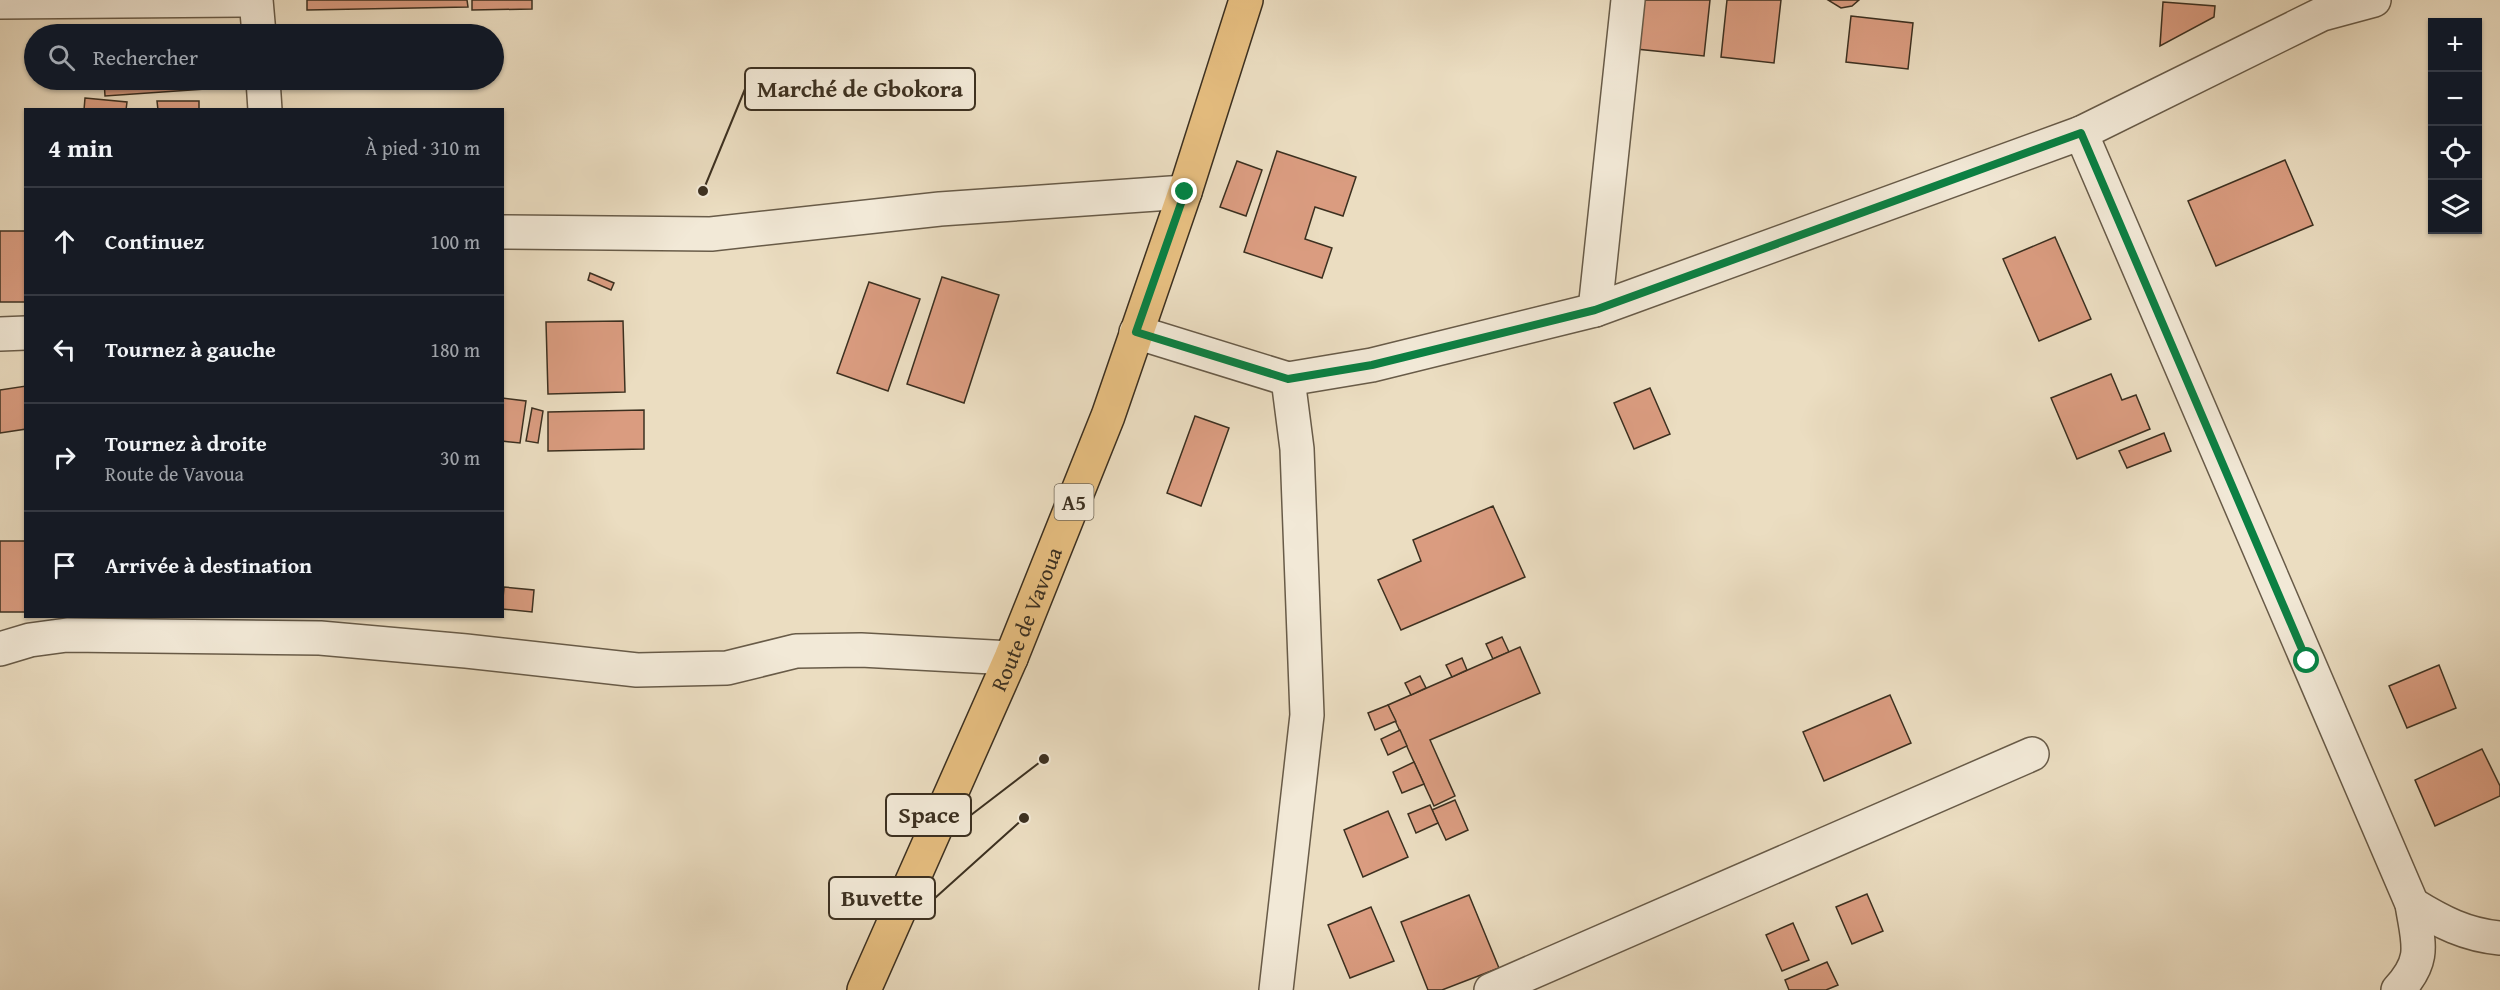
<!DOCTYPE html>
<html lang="fr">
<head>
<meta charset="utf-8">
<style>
	:root { --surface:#171b24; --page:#20242c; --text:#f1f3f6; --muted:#9ea1a6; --line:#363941 }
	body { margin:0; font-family:"Gentium Book Plus",serif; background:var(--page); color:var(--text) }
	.controls { position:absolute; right:18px; top:18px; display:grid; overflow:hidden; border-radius:0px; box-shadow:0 2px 4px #0004 }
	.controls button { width:54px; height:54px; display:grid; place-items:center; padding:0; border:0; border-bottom:2px solid var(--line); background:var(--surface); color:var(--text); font:30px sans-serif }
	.stop { position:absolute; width:18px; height:18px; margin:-14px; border:4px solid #0b8043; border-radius:50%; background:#fff }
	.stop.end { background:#0b8043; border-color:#fff; box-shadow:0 2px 6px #0008 }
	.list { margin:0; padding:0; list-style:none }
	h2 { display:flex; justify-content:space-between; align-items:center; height:78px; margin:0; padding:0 24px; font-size:26px }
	h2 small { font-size:20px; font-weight:400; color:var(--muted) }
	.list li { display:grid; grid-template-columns:39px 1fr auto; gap:18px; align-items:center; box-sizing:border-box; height:108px; padding:0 24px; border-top:2px solid var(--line) }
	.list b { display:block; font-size:22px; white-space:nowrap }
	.list p { margin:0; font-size:20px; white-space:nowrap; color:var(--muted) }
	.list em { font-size:20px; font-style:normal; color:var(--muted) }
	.icon { flex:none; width:33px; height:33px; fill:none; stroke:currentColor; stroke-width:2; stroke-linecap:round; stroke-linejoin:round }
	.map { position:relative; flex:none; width:2500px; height:990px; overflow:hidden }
	.search { position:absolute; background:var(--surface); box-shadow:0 2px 4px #0004; left:24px; top:24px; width:480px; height:66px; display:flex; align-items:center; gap:15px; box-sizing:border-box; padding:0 21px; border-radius:33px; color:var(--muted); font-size:22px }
	.panel { position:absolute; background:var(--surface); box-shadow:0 2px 4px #0004; left:24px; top:108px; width:480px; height:510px; border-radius:0px }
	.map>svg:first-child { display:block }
	.building { fill:#da9c80; stroke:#3c3020; stroke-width:1.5 }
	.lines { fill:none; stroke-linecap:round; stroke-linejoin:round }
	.minor-casing { stroke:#685b48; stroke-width:36 }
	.major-casing { stroke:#3c3020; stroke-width:36 }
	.minor { stroke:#f2e9d7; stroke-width:33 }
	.major { stroke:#e6be80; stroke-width:33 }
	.route { stroke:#0b8043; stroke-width:8 }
	.labels { text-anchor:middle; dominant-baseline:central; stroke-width:5; stroke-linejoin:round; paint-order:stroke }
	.shield { fill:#f2e9d7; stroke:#736857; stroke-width:1.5 }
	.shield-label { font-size:21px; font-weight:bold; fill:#3c3020 }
	.street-label { font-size:22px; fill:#3c3020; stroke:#f2e9d7 }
	.leader { fill:none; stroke:#3c3020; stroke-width:2 }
	.callout-dot { fill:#3c3020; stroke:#f2e9d7; stroke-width:2 }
	.callout { fill:#f2e9d7; stroke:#3c3020; stroke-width:2 }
	.callout-label { font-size:24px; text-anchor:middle; font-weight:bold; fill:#3c3020 }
</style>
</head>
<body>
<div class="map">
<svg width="2500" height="990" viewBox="0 0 2500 990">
	<rect width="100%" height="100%" fill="#ebddc1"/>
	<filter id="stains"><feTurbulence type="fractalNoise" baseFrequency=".00333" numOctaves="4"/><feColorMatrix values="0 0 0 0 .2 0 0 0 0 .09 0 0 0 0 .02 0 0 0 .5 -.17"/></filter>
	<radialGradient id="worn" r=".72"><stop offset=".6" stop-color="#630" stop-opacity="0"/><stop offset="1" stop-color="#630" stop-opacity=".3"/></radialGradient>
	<g class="building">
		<polygon points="307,0 467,0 468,7 307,10"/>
		<polygon points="472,0 532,0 532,9 472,10"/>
		<polygon points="1641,0 1710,0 1704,56 1636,49"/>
		<polygon points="1727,0 1781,0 1774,63 1721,57"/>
		<polygon points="1828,0 1859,0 1852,6 1841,8"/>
		<polygon points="2163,2 2215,6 2214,17 2160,46"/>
		<polygon points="1851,16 1913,23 1908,69 1846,62"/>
		<polygon points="201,25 201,34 101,34 101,31"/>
		<polygon points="104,80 204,80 205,89 105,96"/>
		<polygon points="85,98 127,102 126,110 84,110"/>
		<polygon points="157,101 199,101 199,110 158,110"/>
		<polygon points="1277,151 1356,177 1343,216 1315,207 1305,239 1332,248 1322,278 1244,252"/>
		<polygon points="2285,160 2313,225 2216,266 2188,201"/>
		<polygon points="1237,161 1262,170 1246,216 1220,207"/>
		<rect x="0" y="231" width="26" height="71"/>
		<polygon points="2055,237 2091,319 2039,341 2003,259"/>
		<polygon points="590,273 614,283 611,290 588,280"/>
		<polygon points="942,277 999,295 964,403 907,384"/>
		<polygon points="869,282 920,299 888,391 837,373"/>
		<polygon points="623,321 625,392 548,394 546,322"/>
		<polygon points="2111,374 2122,400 2136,395 2150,429 2077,459 2051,398"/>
		<polygon points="26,386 26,429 0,433 0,390"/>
		<polygon points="1650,388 1670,434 1634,449 1614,403"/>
		<polygon points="502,398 526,401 520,443 502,441"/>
		<polygon points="532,408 543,411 538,443 526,441"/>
		<polygon points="644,410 644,449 548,451 548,412"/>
		<polygon points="1195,416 1229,428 1201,506 1167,493"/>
		<polygon points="2164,433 2171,451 2127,468 2119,451"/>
		<polygon points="1493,506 1525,577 1401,630 1378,580 1421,561 1413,540"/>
		<rect x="0" y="541" width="26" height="71"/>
		<polygon points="504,587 534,590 532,612 502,609"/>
		<polygon points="1502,637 1509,652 1493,659 1486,644"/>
		<polygon points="1520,647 1540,693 1430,740 1455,796 1434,806 1388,705"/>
		<polygon points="1462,658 1467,670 1452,677 1446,665"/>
		<polygon points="2439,665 2456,708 2407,728 2389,686"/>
		<polygon points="1420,676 1426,688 1411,695 1405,683"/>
		<polygon points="1890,695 1911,743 1824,781 1803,732"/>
		<polygon points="1388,705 1396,721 1375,730 1368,713"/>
		<polygon points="1400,730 1407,746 1388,755 1381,739"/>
		<polygon points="2482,749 2500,786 2500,796 2435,826 2415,780"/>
		<polygon points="1414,762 1424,784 1402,793 1393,772"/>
		<polygon points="1455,800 1468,830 1446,840 1432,810"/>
		<polygon points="1430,805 1438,823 1416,833 1408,814"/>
		<polygon points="1388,811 1408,857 1363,877 1344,830"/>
		<polygon points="1867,894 1883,931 1852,944 1836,907"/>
		<polygon points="1469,895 1499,968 1442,990 1428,990 1401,922"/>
		<polygon points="1371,907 1394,961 1350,978 1328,925"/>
		<polygon points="1793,923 1809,960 1782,971 1766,935"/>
		<polygon points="1827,962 1838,985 1826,990 1789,990 1785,980"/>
	</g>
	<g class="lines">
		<g class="minor-casing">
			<g id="minor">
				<polyline points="256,0 259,34"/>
				<polyline points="0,2 242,0"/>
				<polyline points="263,80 265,110"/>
				<path d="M2081 133 2412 904C2418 943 2427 959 2398 990"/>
				<polyline points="502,232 711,234 940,209 1185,192"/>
				<polyline points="1595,310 1628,0"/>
				<polyline points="1136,332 1288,379 1372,365 1595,310 2081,133 2322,14 2374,0"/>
				<polyline points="0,334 26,333"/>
				<polyline points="0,649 30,640 67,635 320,638 466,651 637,670 727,668 796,651 861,650 1011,658"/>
				<path d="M2412 904C2441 922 2466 935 2500 938"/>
				<polyline points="1276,990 1307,715 1297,449 1288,379"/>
				<polyline points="1491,990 2032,754"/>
			</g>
		</g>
		<g class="major-casing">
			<g id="major">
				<path id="s1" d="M864 990 1011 658 1108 416 1185 192 1246 0"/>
			</g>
		</g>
		<use href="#minor" class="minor"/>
		<use href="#major" class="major"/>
	</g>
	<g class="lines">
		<polyline class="route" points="1185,192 1136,332 1288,379 1372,365 1595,310 2081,133 2307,661"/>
	</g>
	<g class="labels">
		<rect class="shield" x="1054.5" y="484" width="39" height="36" rx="4.5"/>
		<g class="shield-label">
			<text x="1074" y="502">A5</text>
		</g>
		<g class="street-label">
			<text stroke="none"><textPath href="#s1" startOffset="405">Route de Vavoua</textPath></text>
		</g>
	</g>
	<path class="leader" d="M703 191L745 89M1044 759L971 815M1024 818L935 898"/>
	<g class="callout-dot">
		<circle cx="703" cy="191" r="6"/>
		<circle cx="1044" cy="759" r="6"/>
		<circle cx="1024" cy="818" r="6"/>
	</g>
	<g class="callout">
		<rect x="745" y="68" width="230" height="42" rx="6"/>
		<rect x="886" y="794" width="85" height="42" rx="6"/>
		<rect x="829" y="877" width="106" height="42" rx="6"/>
	</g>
	<g class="callout-label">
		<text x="860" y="97">Marché de Gbokora</text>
		<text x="929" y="823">Space</text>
		<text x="882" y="906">Buvette</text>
	</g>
	<rect width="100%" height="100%" filter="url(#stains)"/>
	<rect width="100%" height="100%" fill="url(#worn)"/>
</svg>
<div class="controls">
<button>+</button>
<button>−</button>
<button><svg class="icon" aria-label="locate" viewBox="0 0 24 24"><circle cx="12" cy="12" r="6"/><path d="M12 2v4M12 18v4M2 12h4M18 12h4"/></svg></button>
<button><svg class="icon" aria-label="layers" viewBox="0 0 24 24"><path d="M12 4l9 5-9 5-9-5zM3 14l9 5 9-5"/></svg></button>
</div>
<div class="stop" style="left:2307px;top:661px"></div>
<div class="stop end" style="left:1185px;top:192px"></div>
<div class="search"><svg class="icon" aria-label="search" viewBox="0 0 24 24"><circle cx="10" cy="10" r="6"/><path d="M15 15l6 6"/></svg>Rechercher</div>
<section class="panel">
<h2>4 min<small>À pied · 310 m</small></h2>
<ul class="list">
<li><svg class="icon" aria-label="ahead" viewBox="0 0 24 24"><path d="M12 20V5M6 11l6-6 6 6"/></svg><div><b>Continuez</b></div><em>100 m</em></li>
<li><svg class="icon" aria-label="left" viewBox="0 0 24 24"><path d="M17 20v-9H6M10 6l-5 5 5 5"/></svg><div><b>Tournez à gauche</b></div><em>180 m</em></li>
<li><svg class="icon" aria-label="right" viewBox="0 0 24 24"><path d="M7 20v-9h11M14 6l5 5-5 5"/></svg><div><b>Tournez à droite</b><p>Route de Vavoua</p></div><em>30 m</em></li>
<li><svg class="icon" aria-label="arrive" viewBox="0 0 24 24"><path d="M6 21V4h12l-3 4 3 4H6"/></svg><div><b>Arrivée à destination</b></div></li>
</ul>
</section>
</div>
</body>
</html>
